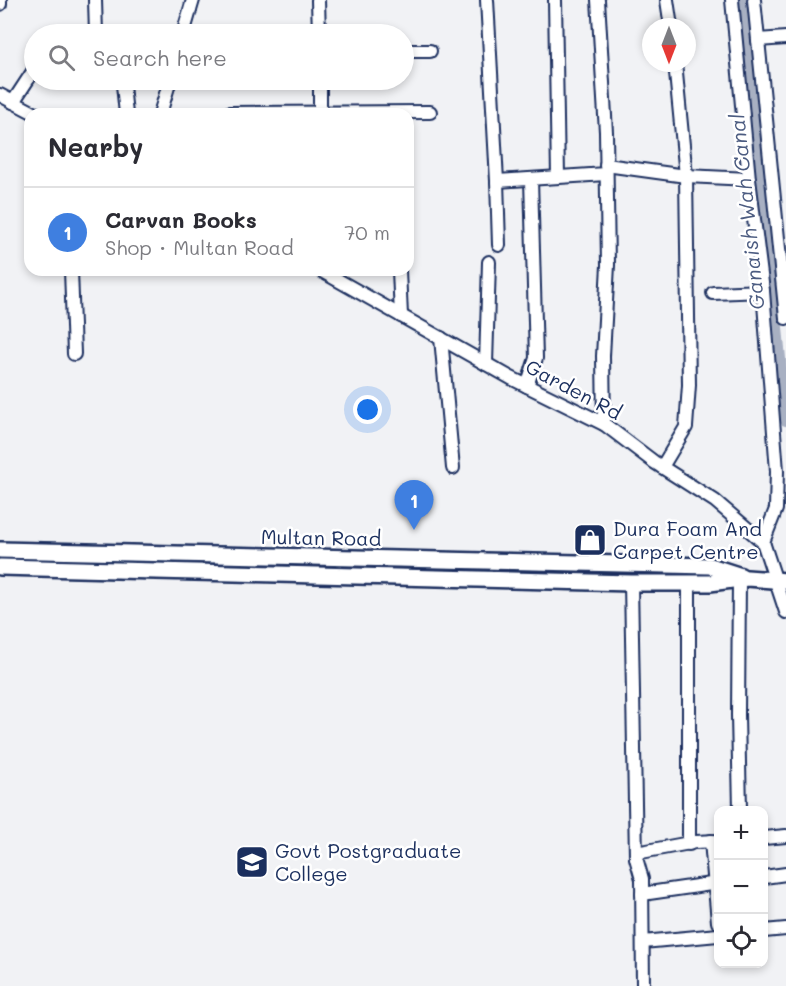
<!DOCTYPE html>
<html lang="en">
<head>
<meta charset="utf-8">
<style>
	:root { --surface:#fff; --page:#f2f2f3; --text:#2b2b33; --muted:#7c7c81; --line:#e1e1e2; --accent:#1b2f5e }
	body { margin:0; font-family:Mali,sans-serif; background:var(--page); color:var(--text) }
	.controls { position:absolute; right:18px; bottom:18px; display:grid; overflow:hidden; border-radius:12px; box-shadow:0 3px 9px #0003 }
	.controls button { width:54px; height:54px; display:grid; place-items:center; padding:0; border:0; border-bottom:2px solid var(--line); background:var(--surface); color:var(--text); font:30px sans-serif }
	.compass { position:absolute; left:642px; top:18px; width:54px; height:54px; border-radius:50%; background:var(--surface); box-shadow:0 3px 9px #0003; rotate:180deg }
	.you { position:absolute; left:368px; top:410px; width:21px; height:21px; margin:-15px; border:4px solid #fff; border-radius:50%; background:#1a73e8; box-shadow:0 0 0 9px #1a73e833 }
	.badge { display:grid; place-items:center; width:39px; height:39px; border-radius:50%; background:var(--accent); color:#fff; font-size:20px; font-weight:700 }
	.pin { position:absolute; translate:-50% -50px; filter:drop-shadow(0 2px 3px #0008) }
	.pin::after { content:''; position:absolute; top:32px; width:21px; height:18px; background:inherit; clip-path:polygon(0 0,100% 0,50% 100%) }
	.list { margin:0; padding:0; list-style:none }
	h2 { display:flex; justify-content:space-between; align-items:center; height:78px; margin:0; padding:0 24px; font-size:26px }
	h2 small { font-size:20px; font-weight:400; color:var(--muted) }
	.list li { display:grid; grid-template-columns:39px 1fr auto; gap:18px; align-items:center; box-sizing:border-box; height:90px; padding:0 24px; border-top:2px solid var(--line) }
	.list b { display:block; font-size:22px; white-space:nowrap }
	.list p { margin:0; font-size:20px; white-space:nowrap; color:var(--muted) }
	.list em { font-size:20px; font-style:normal; color:var(--muted) }
	.icon { flex:none; width:33px; height:33px; fill:none; stroke:currentColor; stroke-width:2; stroke-linecap:round; stroke-linejoin:round }
	.map { position:relative; flex:none; width:786px; height:986px; overflow:hidden }
	.search { position:absolute; background:var(--surface); box-shadow:0 3px 9px #0003; left:24px; top:24px; width:390px; height:66px; display:flex; align-items:center; gap:15px; box-sizing:border-box; padding:0 21px; border-radius:33px; color:var(--muted); font-size:22px }
	.panel { position:absolute; background:var(--surface); box-shadow:0 3px 9px #0003; left:24px; top:108px; width:390px; height:168px; border-radius:18px }
	.map>svg:first-child { display:block }
	.lines { fill:none; stroke-linecap:round; stroke-linejoin:round }
	.canal { stroke:#a8b0c2; stroke-width:12 }
	.minor-casing { stroke:#1b2f5e; stroke-width:16 }
	.major-casing { stroke:#1b2f5e; stroke-width:20 }
	.minor { stroke:#fff; stroke-width:12 }
	.major { stroke:#fff; stroke-width:15 }
	.labels { text-anchor:middle; dominant-baseline:central; stroke-width:5; stroke-linejoin:round; paint-order:stroke }
	.street-label { font-size:20px; fill:#1b2f5e; stroke:#fff }
	.poi-label { font-size:20px; fill:#1b2f5e; stroke:#fff; text-anchor:start }
	.water-label { font-size:21px; font-style:italic; fill:#4c5c81; stroke:#fff }
</style>
</head>
<body>
<div class="map">
<svg width="786" height="986" viewBox="0 0 786 986">
	<rect width="100%" height="100%" fill="#f1f2f5"/>
	<filter id="ink" filterUnits="userSpaceOnUse"><feTurbulence type="fractalNoise" baseFrequency=".0167" numOctaves="2"/><feDisplacementMap in="SourceGraphic" scale="12" xChannelSelector="R" yChannelSelector="G"/><feConvolveMatrix kernelMatrix="1 2 1 2 8 2 1 2 1" color-interpolation-filters="sRGB"/></filter>
	<g filter="url(#ink)">
		<g class="lines">
			<polyline class="canal" points="745,0 786,420"/>
			<g class="minor-casing">
				<g id="minor">
					<polyline points="95,0 96,34"/>
					<polyline points="318,0 319,34"/>
					<polyline points="487,0 497,181 499,245"/>
					<polyline points="555,0 558,177"/>
					<polyline points="598,0 606,132 608,265 603,356 604,424"/>
					<polyline points="667,0 671,27"/>
					<polyline points="732,0 749,179 763,291 777,471 776,509 763,542"/>
					<polyline points="754,0 786,318"/>
					<polyline points="0,4 0,0"/>
					<polyline points="183,34 193,0"/>
					<polyline points="758,40 786,38"/>
					<polyline points="404,51 430,51"/>
					<polyline points="119,80 123,85 126,114"/>
					<polyline points="320,80 320,114"/>
					<polyline points="0,95 36,114"/>
					<polyline points="13,102 34,70"/>
					<polyline points="229,113 430,112"/>
					<polyline points="160,114 170,80"/>
					<polyline points="606,165 686,176 749,179"/>
					<polyline points="497,181 606,174"/>
					<polyline points="71,270 74,354"/>
					<polyline points="320,270 511,378 604,424 654,462 715,501 763,542 786,612"/>
					<polyline points="399,270 401,316"/>
					<polyline points="713,293 763,291"/>
					<polyline points="441,338 453,468"/>
					<polyline points="486,364 489,262"/>
					<polyline points="527,386 536,358 531,179"/>
					<polyline points="662,467 686,427 689,385 686,176 675,63"/>
					<polyline points="739,579 738,715 740,810"/>
					<polyline points="631,583 636,858 642,879 643,986"/>
					<polyline points="689,583 689,844"/>
					<polyline points="764,838 786,836"/>
					<polyline points="711,841 718,922"/>
					<polyline points="636,853 695,842 718,841"/>
					<polyline points="764,877 786,874"/>
					<polyline points="642,894 718,883"/>
					<polyline points="764,931 786,929"/>
					<polyline points="643,942 718,935"/>
				</g>
			</g>
			<g class="major-casing">
				<g id="major">
					<polyline points="0,550 710,566 741,576"/>
					<polyline points="0,567 631,583 710,583 747,578 786,581"/>
				</g>
			</g>
			<use href="#minor" class="minor"/>
			<use href="#major" class="major"/>
		</g>
	</g>
	<defs>
		<g id="shop-square" transform="scale(1.725)"><rect x="-9" y="-9" width="18" height="18" rx="4" fill="#1b2f5e" stroke="#fff"/><path d="M-5-2.5h2.3a2.7 3.5 0 0 1 5.4 0H5L5.5 6h-11ZM-1.5-2.5h3a1.5 2.3 0 0 0-3 0Z" fill="#fff"/></g>
		<g id="university-square" transform="scale(1.725)"><rect x="-9" y="-9" width="18" height="18" rx="4" fill="#1b2f5e" stroke="#fff"/><path d="M0-5L7-2L0 1L-7-2ZM-4 1L0 2.5L4 1V4Q0 6-4 4Z" fill="#fff"/></g>
	</defs>
	<g fill-rule="evenodd">
		<use href="#shop-square" x="590" y="540"/>
		<use href="#university-square" x="252" y="862"/>
	</g>
	<g class="labels">
		<g class="street-label">
			<text transform="translate(574 389) rotate(28)">Garden Rd</text>
			<text transform="translate(321 537) rotate(1)">Multan Road</text>
		</g>
		<g class="poi-label">
			<text x="613" y="528">Dura Foam And<tspan x="613" dy="23">Carpet Centre</tspan></text>
			<text x="275" y="850">Govt Postgraduate<tspan x="275" dy="23">College</tspan></text>
		</g>
		<g class="water-label">
			<text transform="translate(746 212) rotate(-96)">Ganaish Wah Canal</text>
		</g>
	</g>
</svg>
<div class="controls">
<button>+</button>
<button>−</button>
<button><svg class="icon" aria-label="locate" viewBox="0 0 24 24"><circle cx="12" cy="12" r="6"/><path d="M12 2v4M12 18v4M2 12h4M18 12h4"/></svg></button>
</div>
<svg class="compass" viewBox="-18 -18 36 36"><path d="M0-13l5 13h-10z" fill="#e53935"/><path d="M0 13l5-13h-10z" fill="#7c7c81"/></svg>
<div class="you"></div>
<div class="pin badge" style="left:414px;top:530px;background:#3f7fe0">1</div>
<div class="search"><svg class="icon" aria-label="search" viewBox="0 0 24 24"><circle cx="10" cy="10" r="6"/><path d="M15 15l6 6"/></svg>Search here</div>
<section class="panel">
<h2>Nearby<small></small></h2>
<ul class="list">
<li><span class="badge" style="background:#3f7fe0">1</span><div><b>Carvan Books</b><p>Shop · Multan Road</p></div><em>70 m</em></li>
</ul>
</section>
</div>
</body>
</html>
